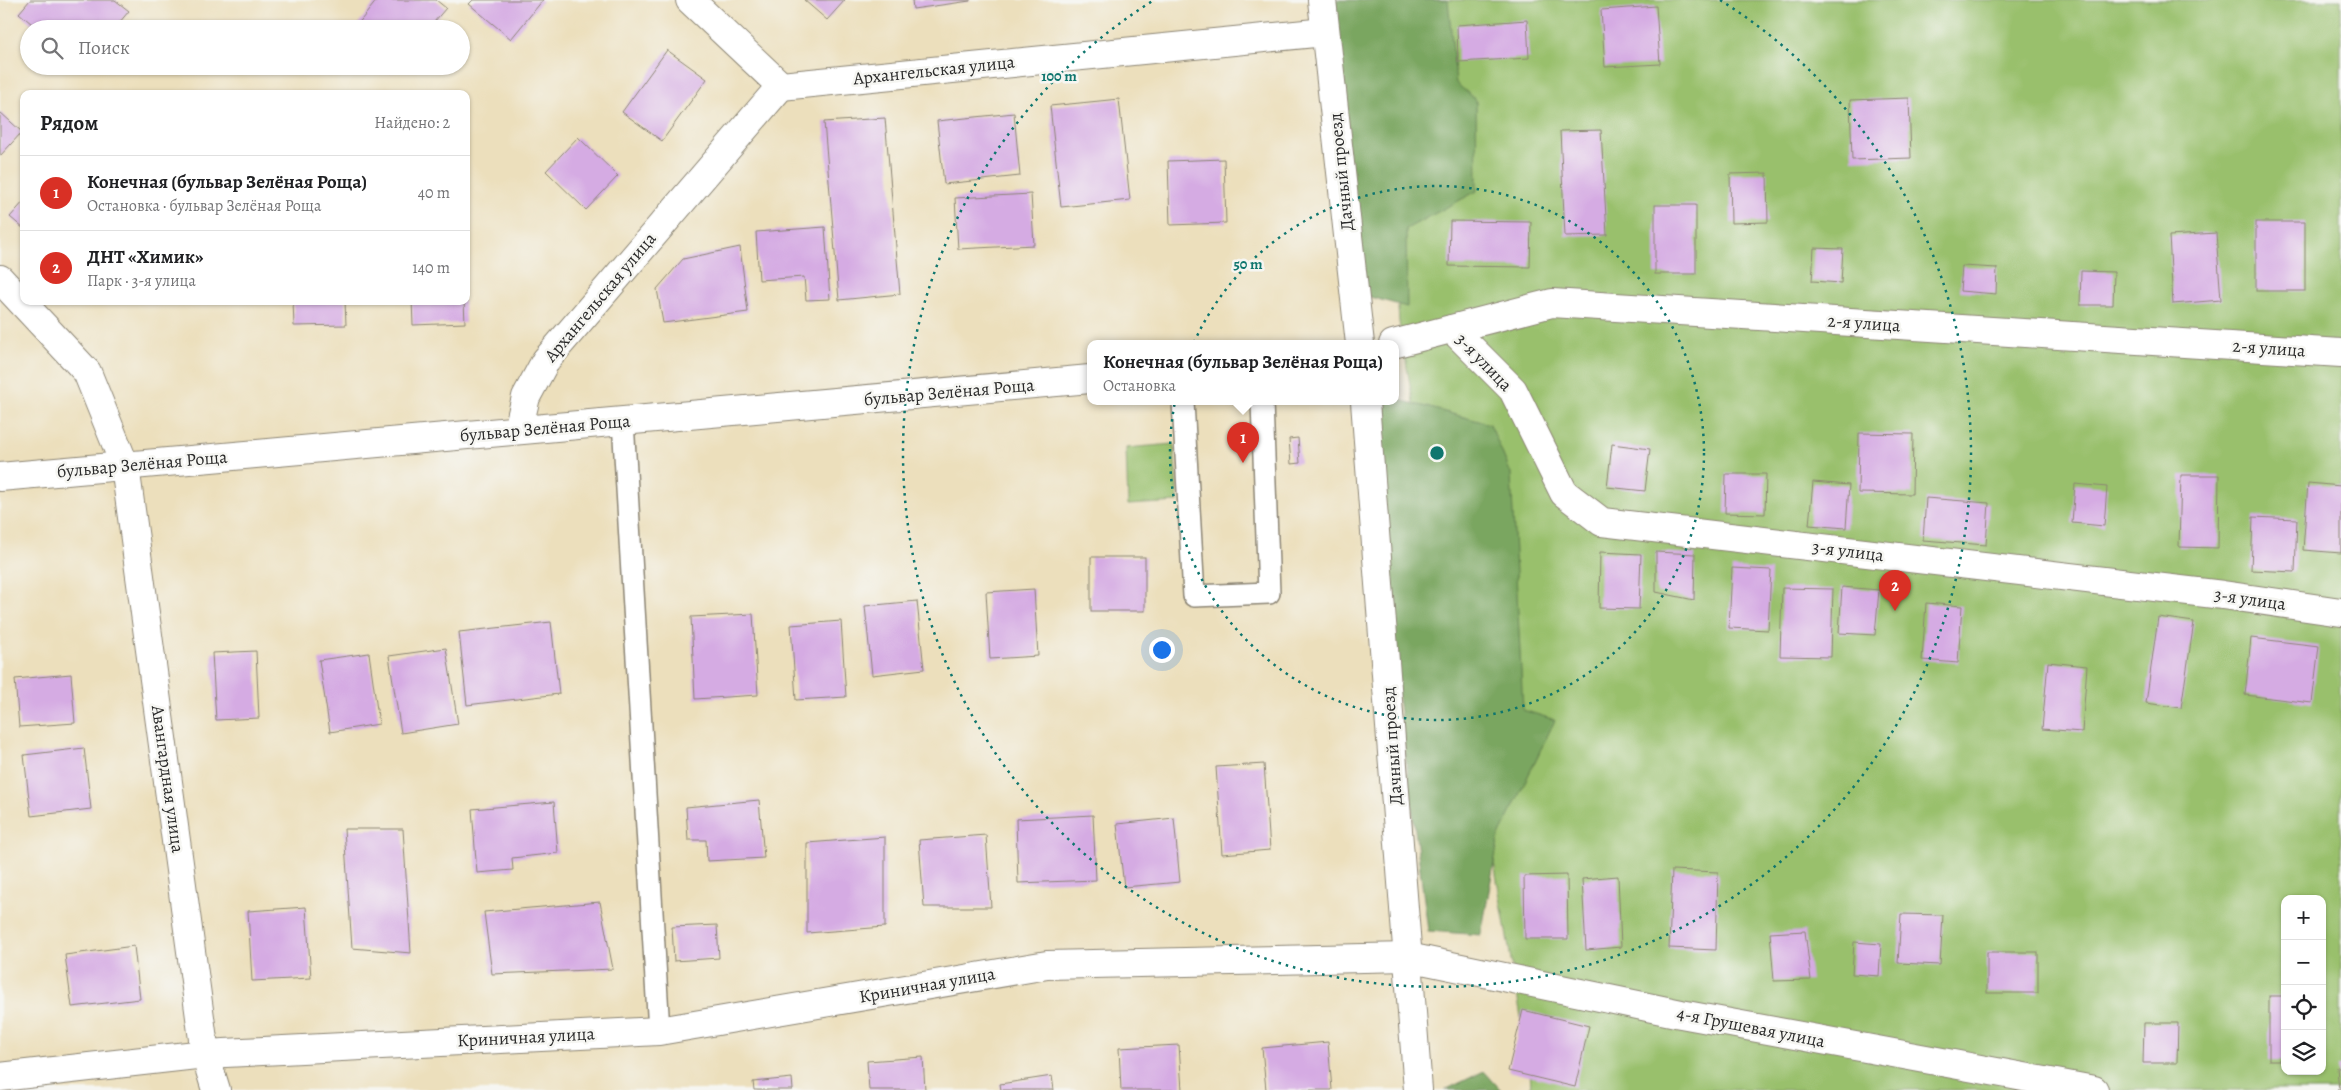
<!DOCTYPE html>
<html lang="ru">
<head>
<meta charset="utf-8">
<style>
	:root { --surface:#fff; --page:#f6f6f6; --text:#202124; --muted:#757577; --line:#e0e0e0; --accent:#d93025 }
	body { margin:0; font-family:Alegreya,serif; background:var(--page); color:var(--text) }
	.controls { position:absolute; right:15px; bottom:15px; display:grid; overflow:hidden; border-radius:10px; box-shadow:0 1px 4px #0004 }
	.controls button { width:45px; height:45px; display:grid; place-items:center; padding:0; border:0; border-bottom:1px solid var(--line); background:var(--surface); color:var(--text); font:25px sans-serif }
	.you { position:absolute; left:1161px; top:649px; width:18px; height:18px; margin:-12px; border:4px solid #fff; border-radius:50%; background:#1a73e8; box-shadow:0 0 0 8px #1a73e833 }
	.badge { display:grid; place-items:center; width:32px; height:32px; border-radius:50%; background:var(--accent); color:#fff; font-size:16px; font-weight:700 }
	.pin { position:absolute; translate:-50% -41px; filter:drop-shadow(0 1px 2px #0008) }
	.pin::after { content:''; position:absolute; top:26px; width:18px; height:15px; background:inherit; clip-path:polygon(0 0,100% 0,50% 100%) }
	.popup { position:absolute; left:1087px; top:340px; width:312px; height:65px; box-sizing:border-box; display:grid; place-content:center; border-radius:10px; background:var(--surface); filter:drop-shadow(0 1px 4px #0005); font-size:16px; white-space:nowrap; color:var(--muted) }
	.popup b { font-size:19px; color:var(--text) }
	.popup::after { content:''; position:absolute; left:50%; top:100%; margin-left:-10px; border:10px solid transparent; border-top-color:var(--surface) }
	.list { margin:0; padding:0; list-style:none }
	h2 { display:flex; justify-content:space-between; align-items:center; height:65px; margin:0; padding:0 20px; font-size:21px }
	h2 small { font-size:16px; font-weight:400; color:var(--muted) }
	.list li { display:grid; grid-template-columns:32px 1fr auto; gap:15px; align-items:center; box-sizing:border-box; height:75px; padding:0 20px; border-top:1px solid var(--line) }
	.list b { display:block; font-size:19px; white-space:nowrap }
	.list p { margin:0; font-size:16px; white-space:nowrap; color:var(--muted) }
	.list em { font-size:16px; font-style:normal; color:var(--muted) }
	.icon { flex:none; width:28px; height:28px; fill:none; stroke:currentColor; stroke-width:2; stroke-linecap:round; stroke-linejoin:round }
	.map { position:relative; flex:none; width:2341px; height:1090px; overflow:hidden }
	.search { position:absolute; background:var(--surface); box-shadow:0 1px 4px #0004; left:20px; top:20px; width:450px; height:55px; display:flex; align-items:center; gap:12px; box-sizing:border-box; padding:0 18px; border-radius:28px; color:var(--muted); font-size:19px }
	.panel { position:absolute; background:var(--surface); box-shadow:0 1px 4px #0004; left:20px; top:90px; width:450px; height:215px; border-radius:10px }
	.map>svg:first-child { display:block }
	.green { fill:#99c06c; stroke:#62764c; fill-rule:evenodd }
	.forest { fill:#7aa660; stroke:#526846 }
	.building { fill:#d5abe3 }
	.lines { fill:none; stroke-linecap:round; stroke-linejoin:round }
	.service-casing { stroke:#8c8574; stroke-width:24 }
	.minor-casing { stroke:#8c8574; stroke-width:30 }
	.service { stroke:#fff; stroke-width:21 }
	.minor { stroke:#fff; stroke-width:28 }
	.ring { fill:none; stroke:#0f766e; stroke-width:2.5; stroke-dasharray:2.5 5 }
	.labels { text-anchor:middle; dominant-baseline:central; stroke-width:5; stroke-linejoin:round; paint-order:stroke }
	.street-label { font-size:18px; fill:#2b2b2b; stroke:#f6f6f2 }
	.centre { fill:#0f766e; stroke:#f6f6f2; stroke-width:2.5 }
	.ring-label { font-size:15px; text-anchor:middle; font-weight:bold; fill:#0f766e; stroke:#f6f6f2; stroke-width:5; stroke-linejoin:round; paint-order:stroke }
</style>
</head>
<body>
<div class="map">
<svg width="2341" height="1090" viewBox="0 0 2341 1090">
	<rect width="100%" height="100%" fill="#f6f6f2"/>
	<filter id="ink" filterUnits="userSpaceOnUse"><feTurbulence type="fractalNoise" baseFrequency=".02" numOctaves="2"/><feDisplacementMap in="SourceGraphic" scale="10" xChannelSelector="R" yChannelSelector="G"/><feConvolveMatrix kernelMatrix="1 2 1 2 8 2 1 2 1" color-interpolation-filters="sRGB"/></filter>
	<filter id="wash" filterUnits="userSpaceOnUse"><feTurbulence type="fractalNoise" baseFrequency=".0096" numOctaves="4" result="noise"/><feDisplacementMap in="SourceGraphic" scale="20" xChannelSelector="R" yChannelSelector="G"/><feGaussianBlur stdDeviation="1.12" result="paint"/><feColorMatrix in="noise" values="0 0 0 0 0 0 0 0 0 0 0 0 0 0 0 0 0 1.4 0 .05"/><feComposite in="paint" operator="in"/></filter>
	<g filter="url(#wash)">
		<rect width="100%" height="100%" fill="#ecdfbc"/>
		<g class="green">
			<path d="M1377 0H2341V1090H1531L1530 1068 1399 322ZM2285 899H2322V1071H2285Z"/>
			<polygon points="1174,444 1178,502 1128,505 1126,448"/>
		</g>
		<g class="forest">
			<polygon points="1334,0 1448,0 1456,83 1476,100 1477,191 1406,229 1407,307 1359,294"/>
			<polygon points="1396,399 1490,424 1511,474 1523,710 1555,720 1499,836 1481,935 1428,931 1361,409 1365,402 1396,402"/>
			<polygon points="1484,1071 1501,1090 1445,1090"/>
		</g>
		<g id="blocks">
			<g class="building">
				<polygon points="30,0 115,0 129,11 114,29 38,29 19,13"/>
				<polygon points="377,0 436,0 446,8 428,29 354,29"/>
				<polygon points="473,0 543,0 511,39 469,4"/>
				<polygon points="804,0 845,0 827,20"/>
				<polygon points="912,0 970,0 970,1 913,9"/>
				<polygon points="1656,6 1660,64 1605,67 1601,10"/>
				<polygon points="1527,20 1529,58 1458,62 1457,25"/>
				<polygon points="667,50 707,79 662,141 622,112"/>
				<polygon points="383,66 397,66 392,73"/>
				<polygon points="1909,98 1911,158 1852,160 1850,100"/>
				<polygon points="1119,99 1130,200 1061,207 1050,106"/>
				<polygon points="0,112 22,132 0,156"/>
				<polygon points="1014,113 1020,176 944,184 937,121"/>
				<polygon points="885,118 900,294 839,300 824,122"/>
				<polygon points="1601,130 1607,235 1565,236 1560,131"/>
				<polygon points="578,137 618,176 586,210 546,171"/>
				<polygon points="1224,159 1226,223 1170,225 1168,161"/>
				<polygon points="1767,173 1768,222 1731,223 1730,174"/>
				<polygon points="1031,194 1034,245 958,249 955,198"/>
				<polygon points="24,201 24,229 10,217"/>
				<rect x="1655" y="205" width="41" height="69"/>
				<polygon points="1450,221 1531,222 1530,267 1449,266"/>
				<rect x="2256" y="222" width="49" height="69"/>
				<polygon points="825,227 830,299 806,300 804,277 759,280 756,232"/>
				<polygon points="2216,233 2221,300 2173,304 2169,236"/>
				<polygon points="740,247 748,312 663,323 657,289 683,259"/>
				<polygon points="1814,248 1843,249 1841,283 1812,281"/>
				<polygon points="1962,266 1997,268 1996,294 1960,291"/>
				<polygon points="2081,271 2114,272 2113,305 2080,305"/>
				<polygon points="293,301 345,301 346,325 294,326"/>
				<polygon points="412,301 464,301 465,323 413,325"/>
				<polygon points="1859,433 1913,434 1912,494 1858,493"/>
				<polygon points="1298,438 1300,463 1291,464 1289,439"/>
				<polygon points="1612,444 1650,449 1645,491 1607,487"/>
				<polygon points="1726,474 1766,474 1765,514 1725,513"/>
				<polygon points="2181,475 2219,475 2218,548 2179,547"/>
				<polygon points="1813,482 1849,485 1846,528 1809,525"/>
				<polygon points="2308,483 2341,486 2341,553 2303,550"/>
				<polygon points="2075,484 2107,487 2104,526 2072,523"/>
				<polygon points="1926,498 1989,503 1986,545 1923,540"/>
				<polygon points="2253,517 2297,519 2295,572 2251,570"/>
				<polygon points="1600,552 1641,554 1639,609 1599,608"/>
				<polygon points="1656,552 1695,554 1694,600 1656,592"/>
				<rect x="1091" y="557" width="54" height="54"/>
				<polygon points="1732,568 1771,570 1768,630 1729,628"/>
				<polygon points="1842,587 1879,590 1875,635 1839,633"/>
				<polygon points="1782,588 1833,589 1831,657 1780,656"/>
				<polygon points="1034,589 1038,656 990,659 986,592"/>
				<polygon points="917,601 924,669 872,675 865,606"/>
				<polygon points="1926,603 1962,606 1958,663 1922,660"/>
				<polygon points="753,614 758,695 695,699 691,617"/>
				<polygon points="2158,617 2194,622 2181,708 2146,703"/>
				<polygon points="841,621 846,697 796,700 791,625"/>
				<polygon points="551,622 559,694 467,705 459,632"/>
				<polygon points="2251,638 2319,646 2312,703 2245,695"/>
				<polygon points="446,648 458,724 401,733 389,656"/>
				<polygon points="256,651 259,718 216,720 212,653"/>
				<polygon points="369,653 379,724 330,732 319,660"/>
				<polygon points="2048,662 2087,666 2082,732 2042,729"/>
				<polygon points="71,674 75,723 19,727 15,679"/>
				<polygon points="84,748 91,809 31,816 24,755"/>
				<polygon points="1264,764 1270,850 1222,854 1216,767"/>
				<polygon points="759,800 764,858 707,861 706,840 688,840 686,807"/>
				<polygon points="554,802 558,853 512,858 513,870 477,873 472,809"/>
				<polygon points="1093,815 1096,880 1018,883 1016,819"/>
				<polygon points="1174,818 1180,882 1124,887 1117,824"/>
				<polygon points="344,829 403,829 411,953 352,948"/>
				<polygon points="986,835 991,907 924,907 919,840"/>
				<polygon points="885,837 885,927 807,933 807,843"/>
				<polygon points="1672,870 1718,872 1716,950 1669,948"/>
				<polygon points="1567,875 1568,939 1525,939 1524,876"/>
				<polygon points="1618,876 1621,947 1586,950 1582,879"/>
				<polygon points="600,902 613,969 492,974 484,912"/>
				<polygon points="306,907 311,978 252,981 248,911"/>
				<polygon points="1901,914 1943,915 1940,965 1898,963"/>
				<polygon points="717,925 719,958 674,961 672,927"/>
				<polygon points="1805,931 1811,980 1774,981 1770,933"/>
				<polygon points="1854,942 1881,944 1879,976 1852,974"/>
				<polygon points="134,946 140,999 72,1007 65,955"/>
				<rect x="1987" y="952" width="51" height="41"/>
				<rect x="2269" y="996" width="16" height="64"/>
				<polygon points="1523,1010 1589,1026 1575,1087 1508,1071"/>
				<polygon points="2144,1023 2178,1023 2177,1063 2143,1063"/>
				<polygon points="1328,1042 1332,1090 1266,1090 1262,1048"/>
				<polygon points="1179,1045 1182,1090 1121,1090 1119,1048"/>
				<polygon points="923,1057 925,1090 869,1090 867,1061"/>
				<polygon points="2337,1067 2341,1067 2341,1090 2339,1090"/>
				<polygon points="1052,1076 1054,1090 1001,1090 1000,1084"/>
				<polygon points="792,1078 793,1090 754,1090 753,1082"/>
			</g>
		</g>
	</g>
	<g filter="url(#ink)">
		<use href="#blocks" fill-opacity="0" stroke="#8c8574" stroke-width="1"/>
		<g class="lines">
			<g class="service-casing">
				<g id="service">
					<polyline points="1183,402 1194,596 1269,593 1262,402"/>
					<polyline points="623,421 659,1031"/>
				</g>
			</g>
			<g class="minor-casing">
				<g id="minor">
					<polyline points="690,0 781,86 1325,32"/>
					<polyline points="1322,0 1360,344"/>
					<polyline points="0,279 87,372 125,466 205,1054 216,1090"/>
					<polyline points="1452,329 1513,390 1564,493 1602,522 2223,595 2341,612"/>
					<polyline points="1393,344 1552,303 2341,353"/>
					<polyline points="1365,402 1418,1090"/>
					<polyline points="518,430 526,397 546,360 781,86"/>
					<polyline points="0,477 1090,379"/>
					<polyline points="0,1077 205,1054 659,1031 1047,965 1408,957 1681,1014 2094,1090"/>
				</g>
			</g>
			<use href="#service" class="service"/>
			<use href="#minor" class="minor"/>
		</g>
	</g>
	<g class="ring">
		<circle cx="1437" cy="453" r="267"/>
		<path d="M1720 0A534 534 0 1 1 1154 0"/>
	</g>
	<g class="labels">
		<g class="street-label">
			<text transform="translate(934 70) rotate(-6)">Архангельская улица</text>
			<text transform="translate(1341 172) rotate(-96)">Дачный проезд</text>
			<text transform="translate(600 297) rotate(-50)">Архангельская улица</text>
			<text transform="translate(1864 323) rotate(4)">2-я улица</text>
			<text transform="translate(2269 348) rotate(4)">2-я улица</text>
			<text transform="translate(1484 362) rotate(46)">3-я улица</text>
			<text transform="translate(949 392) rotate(-5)">бульвар Зелёная Роща</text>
			<text transform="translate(545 428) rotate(-5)">бульвар Зелёная Роща</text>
			<text transform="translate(142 464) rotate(-5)">бульвар Зелёная Роща</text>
			<text transform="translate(1848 551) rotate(7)">3-я улица</text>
			<text transform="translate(2250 599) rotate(8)">3-я улица</text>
			<text transform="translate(1392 746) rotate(-94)">Дачный проезд</text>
			<text transform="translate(168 779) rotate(82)">Авангардная улица</text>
			<text transform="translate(927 985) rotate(-10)">Криничная улица</text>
			<text transform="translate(1751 1027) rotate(11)">4-я Грушевая улица</text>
			<text transform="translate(526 1037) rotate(-3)">Криничная улица</text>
		</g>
	</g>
	<circle cx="1437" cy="453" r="8" class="centre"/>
	<g class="ring-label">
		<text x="1059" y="81">100 m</text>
		<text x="1248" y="269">50 m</text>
	</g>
</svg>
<div class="controls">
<button>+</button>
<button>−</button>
<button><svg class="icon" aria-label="locate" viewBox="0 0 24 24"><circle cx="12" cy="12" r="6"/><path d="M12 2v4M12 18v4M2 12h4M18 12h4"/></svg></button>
<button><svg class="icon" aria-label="layers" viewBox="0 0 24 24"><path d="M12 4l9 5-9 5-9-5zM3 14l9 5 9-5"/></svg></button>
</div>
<div class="you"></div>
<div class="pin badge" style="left:1243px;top:463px">1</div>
<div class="popup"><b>Конечная (бульвар Зелёная Роща)</b>Остановка</div>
<div class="pin badge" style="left:1895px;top:611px">2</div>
<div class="search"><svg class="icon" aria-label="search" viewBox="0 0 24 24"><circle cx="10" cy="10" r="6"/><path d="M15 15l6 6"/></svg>Поиск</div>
<section class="panel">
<h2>Рядом<small>Найдено: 2</small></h2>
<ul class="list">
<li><span class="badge">1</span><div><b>Конечная (бульвар Зелёная Роща)</b><p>Остановка · бульвар Зелёная Роща</p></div><em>40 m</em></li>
<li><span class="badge">2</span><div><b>ДНТ «Химик»</b><p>Парк · 3-я улица</p></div><em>140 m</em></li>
</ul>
</section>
</div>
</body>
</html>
